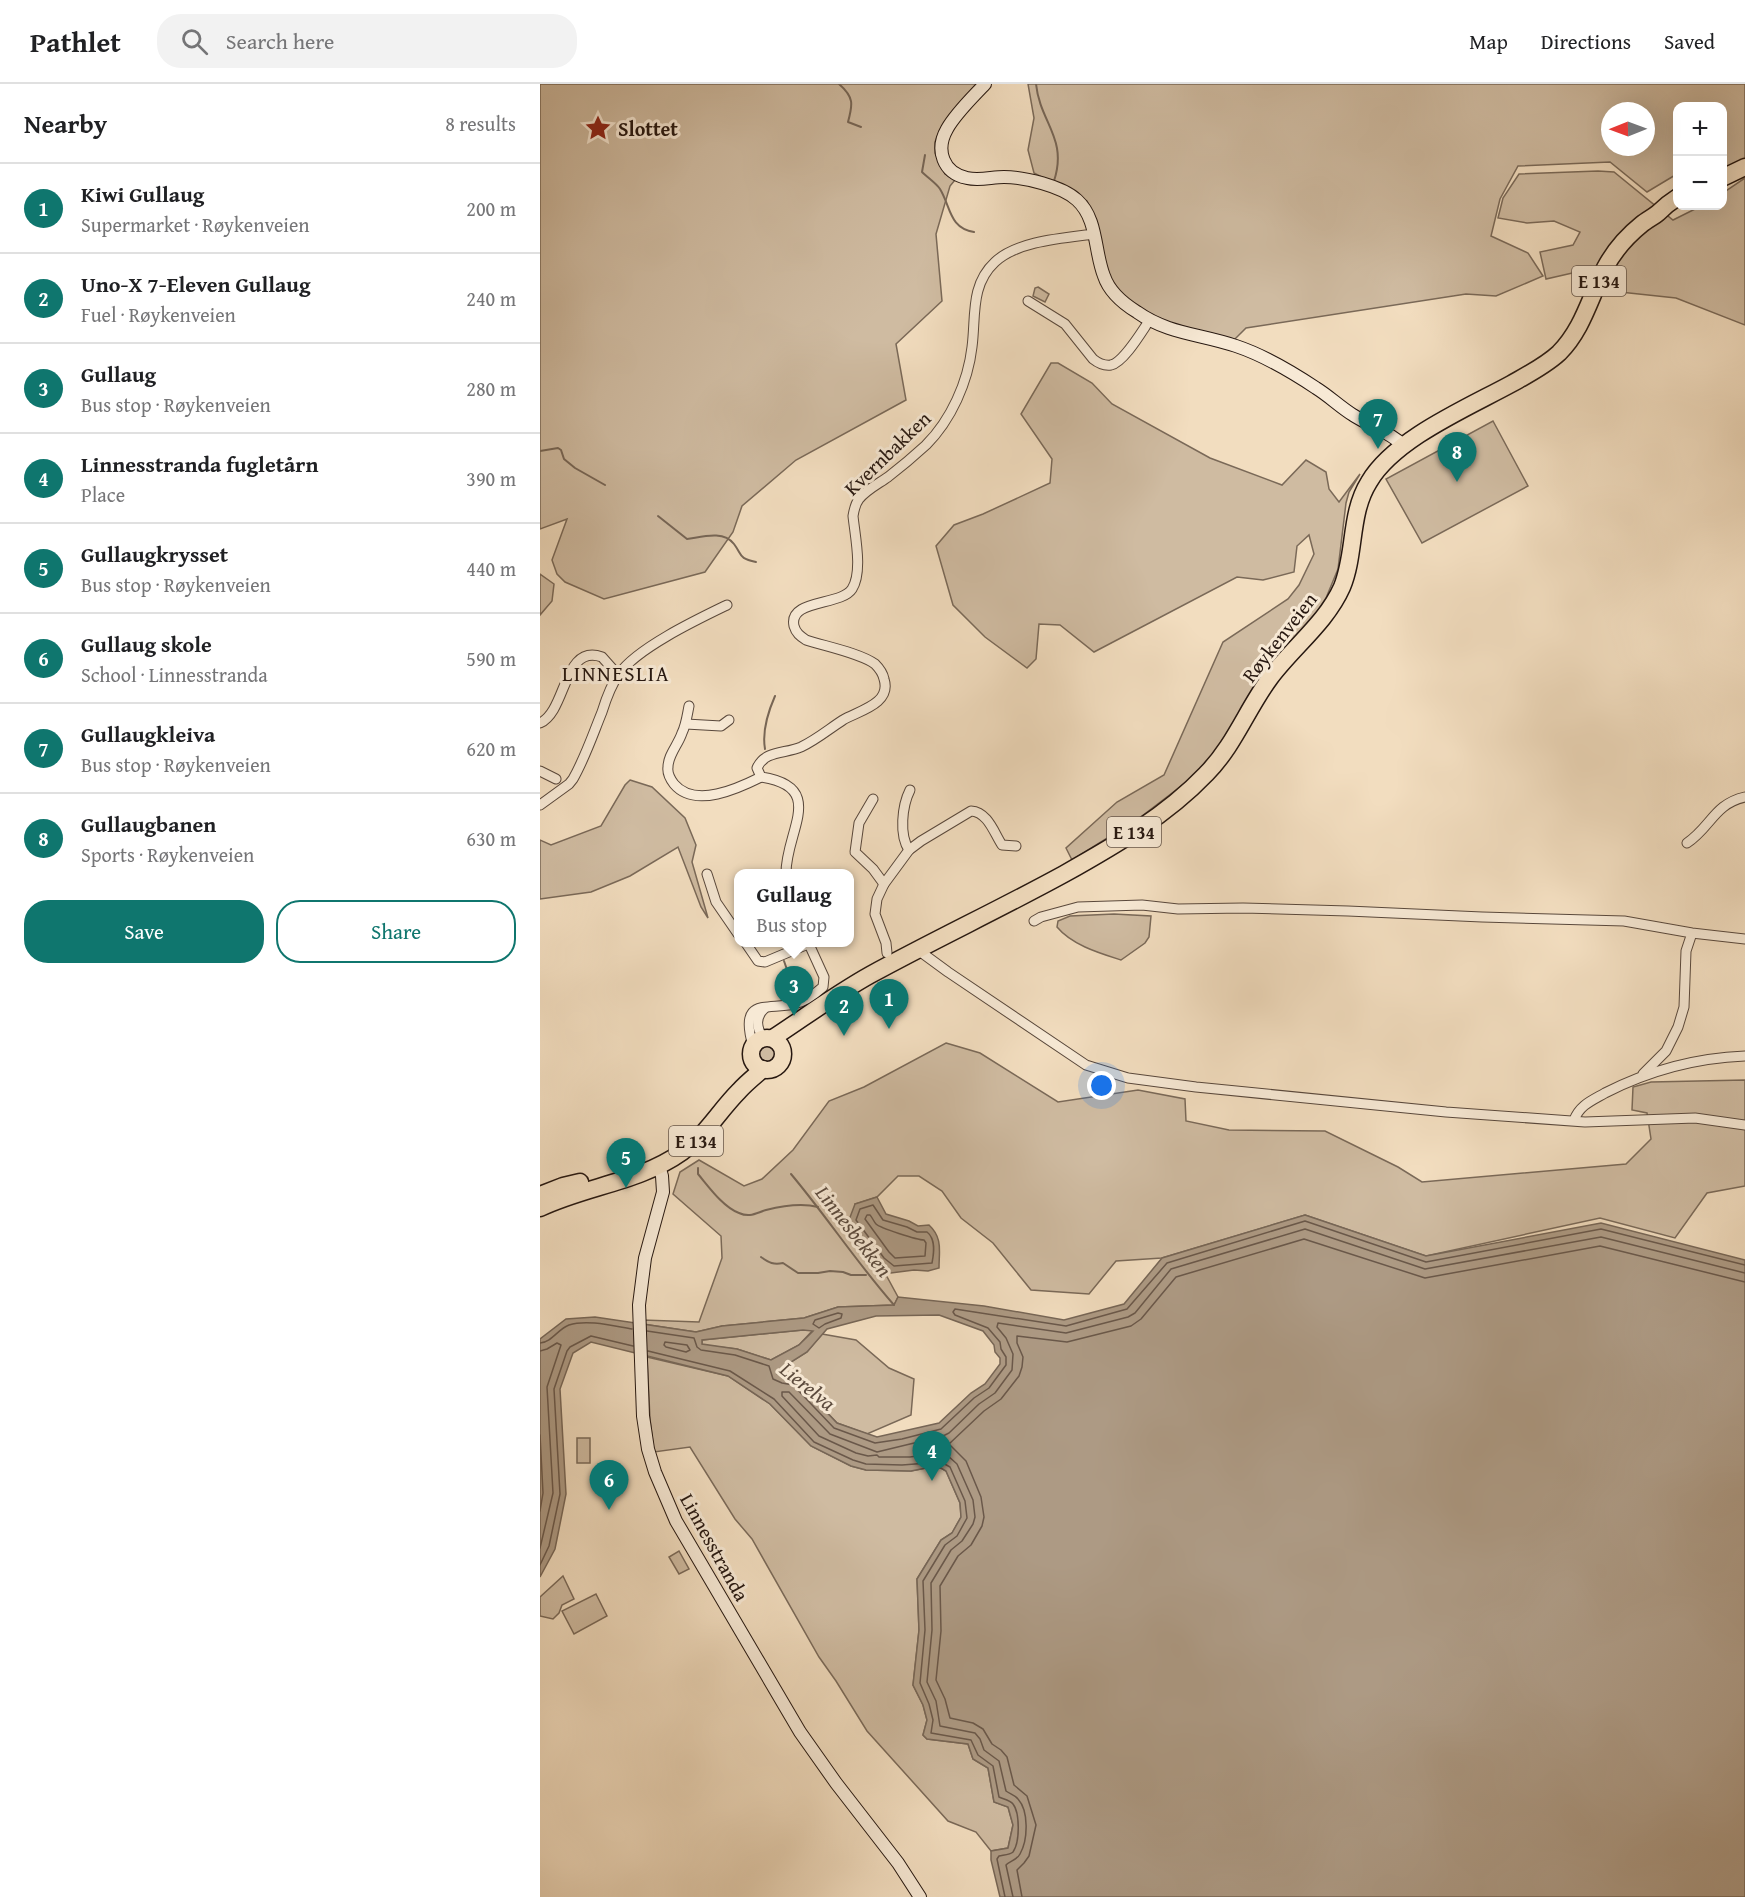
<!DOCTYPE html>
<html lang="en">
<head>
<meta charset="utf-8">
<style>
	:root { --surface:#fff; --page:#f2f2f2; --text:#202124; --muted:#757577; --line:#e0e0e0; --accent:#0f766e }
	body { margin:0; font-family:"Gentium Book Plus",serif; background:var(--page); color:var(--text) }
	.controls { position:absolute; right:18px; top:18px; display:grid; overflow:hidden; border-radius:12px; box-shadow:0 6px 24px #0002 }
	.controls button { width:54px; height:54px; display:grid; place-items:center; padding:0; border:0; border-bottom:2px solid var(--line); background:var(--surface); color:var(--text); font:30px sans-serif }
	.compass { position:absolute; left:1061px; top:18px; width:54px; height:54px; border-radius:50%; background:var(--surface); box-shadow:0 6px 24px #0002; rotate:269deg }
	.you { position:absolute; left:562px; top:1002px; width:21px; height:21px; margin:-15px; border:4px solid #fff; border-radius:50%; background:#1a73e8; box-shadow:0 0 0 9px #1a73e833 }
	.badge { display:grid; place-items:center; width:39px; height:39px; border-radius:50%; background:var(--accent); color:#fff; font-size:20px; font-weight:700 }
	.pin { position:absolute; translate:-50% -50px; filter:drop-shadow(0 2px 3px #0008) }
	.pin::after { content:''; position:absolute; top:32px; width:21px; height:18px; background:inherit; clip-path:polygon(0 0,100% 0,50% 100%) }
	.popup { position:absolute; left:194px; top:785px; width:120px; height:78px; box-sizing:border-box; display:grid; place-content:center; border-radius:12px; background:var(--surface); filter:drop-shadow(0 2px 4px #0005); font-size:20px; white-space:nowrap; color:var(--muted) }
	.popup b { font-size:22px; color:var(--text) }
	.popup::after { content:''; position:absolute; left:50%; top:100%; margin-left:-12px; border:12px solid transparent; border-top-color:var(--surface) }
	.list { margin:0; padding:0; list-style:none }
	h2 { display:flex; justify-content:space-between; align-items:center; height:78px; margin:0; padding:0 24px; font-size:26px }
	h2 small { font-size:20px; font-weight:400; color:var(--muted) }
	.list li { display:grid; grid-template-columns:39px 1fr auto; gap:18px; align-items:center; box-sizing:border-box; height:90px; padding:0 24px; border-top:2px solid var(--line) }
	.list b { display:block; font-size:22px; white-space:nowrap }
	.list p { margin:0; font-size:20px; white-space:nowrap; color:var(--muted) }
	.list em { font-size:20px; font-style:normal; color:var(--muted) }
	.actions { display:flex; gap:12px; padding:18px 24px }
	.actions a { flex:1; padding:14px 0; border:2px solid var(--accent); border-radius:24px; text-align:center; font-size:21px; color:var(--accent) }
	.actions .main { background:var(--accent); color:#fff }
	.icon { flex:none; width:33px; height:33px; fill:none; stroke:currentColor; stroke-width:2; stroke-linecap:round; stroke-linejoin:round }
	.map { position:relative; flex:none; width:1205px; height:1813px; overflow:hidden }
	header { display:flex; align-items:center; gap:36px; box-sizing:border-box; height:84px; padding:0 30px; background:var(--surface); border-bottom:2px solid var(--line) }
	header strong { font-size:28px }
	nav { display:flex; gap:33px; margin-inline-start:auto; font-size:21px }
	.search { width:420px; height:54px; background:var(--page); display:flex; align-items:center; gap:15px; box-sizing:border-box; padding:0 21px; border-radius:24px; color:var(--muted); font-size:22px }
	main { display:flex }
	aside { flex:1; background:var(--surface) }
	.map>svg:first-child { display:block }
	.green { fill:#cfbba1; stroke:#7a6958; stroke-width:1.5; fill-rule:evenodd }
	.water { fill:#ad9a84; stroke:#776656; stroke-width:1.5; fill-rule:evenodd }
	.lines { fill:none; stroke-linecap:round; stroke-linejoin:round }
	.shore { stroke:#6a584a; stroke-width:1.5 }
	.stream { stroke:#776656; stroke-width:2 }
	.street-casing { stroke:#59483c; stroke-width:11 }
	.secondary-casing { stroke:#261710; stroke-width:14 }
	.highway-casing { stroke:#261710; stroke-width:19 }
	.street { stroke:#f7e9d5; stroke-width:9 }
	.secondary { stroke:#f7e9d5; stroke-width:12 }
	.highway { stroke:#f2ddbf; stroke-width:16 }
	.labels { text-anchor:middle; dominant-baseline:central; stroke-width:6; stroke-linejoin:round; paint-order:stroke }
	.shield { fill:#f7e9d5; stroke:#65564b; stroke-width:1.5 }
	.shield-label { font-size:18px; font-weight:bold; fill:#261710 }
	.poi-label { font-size:20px; font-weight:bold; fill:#261710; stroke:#f7e9d5; text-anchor:start }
	.street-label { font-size:20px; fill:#261710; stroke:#f7e9d5 }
	.neighbourhood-label { font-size:21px; letter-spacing:1.5px; fill:#261710; stroke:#f7e9d5 }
	.water-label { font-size:21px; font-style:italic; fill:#5c4b3e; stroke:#f7e9d5 }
</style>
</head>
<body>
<header>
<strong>Pathlet</strong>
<div class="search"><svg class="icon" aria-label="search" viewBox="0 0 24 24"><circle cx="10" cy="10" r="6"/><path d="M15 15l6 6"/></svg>Search here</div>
<nav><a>Map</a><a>Directions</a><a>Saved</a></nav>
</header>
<main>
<aside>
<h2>Nearby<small>8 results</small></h2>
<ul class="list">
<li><span class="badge">1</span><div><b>Kiwi Gullaug</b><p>Supermarket · Røykenveien</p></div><em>200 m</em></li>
<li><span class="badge">2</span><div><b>Uno-X 7-Eleven Gullaug</b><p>Fuel · Røykenveien</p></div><em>240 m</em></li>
<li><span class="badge">3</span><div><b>Gullaug</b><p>Bus stop · Røykenveien</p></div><em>280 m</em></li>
<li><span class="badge">4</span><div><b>Linnesstranda fugletårn</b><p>Place</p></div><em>390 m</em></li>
<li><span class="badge">5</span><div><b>Gullaugkrysset</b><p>Bus stop · Røykenveien</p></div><em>440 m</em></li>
<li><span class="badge">6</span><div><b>Gullaug skole</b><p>School · Linnesstranda</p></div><em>590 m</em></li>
<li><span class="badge">7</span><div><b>Gullaugkleiva</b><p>Bus stop · Røykenveien</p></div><em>620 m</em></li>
<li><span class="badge">8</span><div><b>Gullaugbanen</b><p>Sports · Røykenveien</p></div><em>630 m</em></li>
</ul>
<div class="actions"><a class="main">Save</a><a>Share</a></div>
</aside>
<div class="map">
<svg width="1205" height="1813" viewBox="0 0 1205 1813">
	<rect width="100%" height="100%" fill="#f2ddbf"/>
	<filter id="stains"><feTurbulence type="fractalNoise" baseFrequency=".00333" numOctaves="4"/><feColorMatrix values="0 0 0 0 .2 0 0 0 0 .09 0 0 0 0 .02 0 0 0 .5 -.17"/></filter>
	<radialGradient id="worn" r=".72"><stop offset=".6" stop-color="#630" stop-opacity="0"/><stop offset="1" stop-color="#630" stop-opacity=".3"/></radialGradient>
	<g class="green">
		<polygon points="0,0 436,0 400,46 395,58 395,69 405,90 415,96 410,102 396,150 402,217 356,260 366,316 256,376 202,422 193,448 165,488 64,515 25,498 17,490 12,476 27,435 0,445"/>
		<path d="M488 0H1205V89L1183 83 1182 22H1138L1137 90 1107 108 1070 78 978 82 960 115 951 152 988 169 1003 192 956 212 926 210 706 244 694 256 612 234 582 212 567 192 555 134 547 117 494 89 488 66 494 34ZM1070 27H1106V63H1070Z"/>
		<polygon points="1058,87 1074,88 1133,136 1161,122 1182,122 1183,109 1205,94 1205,241 1136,214 1080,208 1041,187 1006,195 1000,168 1033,161 1040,148 1014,137 987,139 958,134 963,114 979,90"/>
		<polygon points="498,203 509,210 505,218 493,212 495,204"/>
		<polygon points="511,279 518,279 552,299 572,320 670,374 742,401 766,376 786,388 789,405 799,418 820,390 809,408 806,419 798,485 786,514 778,526 723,589 684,656 668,678 653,693 598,735 532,776 526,764 577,718 624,691 683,558 748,515 759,501 774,470 769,451 757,462 754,488 723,496 697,493 554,568 520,541 499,540 496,575 487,584 445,553 413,521 396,462 414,441 443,430 510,399 512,375 481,330"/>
		<polygon points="953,337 988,402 882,459 846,395"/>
		<polygon points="0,490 14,500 12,517 0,531"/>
		<polygon points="90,696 112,703 145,734 156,761 152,778 168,834 161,823 138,763 90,792 51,808 0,815 0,756 11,761 61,742 85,701"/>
		<path d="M574 830 611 832 609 853 605 859 581 876C559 869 532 861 517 843L518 837 530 832Z"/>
		<polygon points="406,959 440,969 518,1018 598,1006 645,1015 646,1037 689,1046 785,1047 858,1083 882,1098 1086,1080 1111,1055 1107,1029 1092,1026 1093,1003 1111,998 1205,996 1205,1102 1167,1109 1135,1154 1060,1134 886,1172 765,1131 622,1174 576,1177 549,1210 491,1206 453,1159 421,1134 402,1107 379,1092 358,1092 337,1113 315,1120 339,1178 358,1213 354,1221 298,1223 264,1234 182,1242 156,1248 103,1240 103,1236 159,1238 182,1174 181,1152 133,1110 140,1088 159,1076 204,1102 222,1095 253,1066 289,1017 324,1003"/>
		<circle cx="227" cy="970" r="10"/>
		<polygon points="263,1246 273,1246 259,1261 231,1276 197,1265 162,1261 162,1256"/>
		<polygon points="282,1250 316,1256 349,1284 374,1295 371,1331 327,1350 297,1339 255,1295 237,1291 236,1287 267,1268"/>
		<polygon points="107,1273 188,1292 230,1320 271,1362 311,1382 326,1386 371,1387 391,1383 401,1384 406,1387 420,1419 421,1433 412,1449 401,1456 377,1495 379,1546 373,1601 383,1621 387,1636 383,1651 387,1655 428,1660 433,1675 448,1684 454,1718 468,1723 473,1741 468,1764 451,1767 436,1748 408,1737 327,1647 296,1597 279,1573 212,1455 195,1435 150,1363 114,1368 110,1335"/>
		<rect x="37" y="1354" width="13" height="25"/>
		<polygon points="139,1467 149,1485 139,1490 129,1473"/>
		<polygon points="23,1492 34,1515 22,1521 19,1529 13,1535 0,1532 0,1513"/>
		<polygon points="56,1510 67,1532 34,1550 22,1527"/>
	</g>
	<g class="water">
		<path d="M337 1113 346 1130 369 1137 378 1142 389 1141C403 1154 399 1167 399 1184L388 1187 374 1186 351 1189 339 1178 309 1136 315 1120Z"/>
		<path d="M765 1131 886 1172 1061 1139 1205 1176V1813H460L451 1776V1767L468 1764 473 1741 468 1723 454 1718 448 1684 433 1675 428 1660 387 1655 383 1651 387 1636 383 1621 373 1601 379 1546 377 1495 401 1456 412 1449 421 1433 420 1419 406 1387 401 1384 391 1383 371 1387 326 1386 311 1382 271 1362 230 1320 188 1292 51 1258 33 1269 20 1305 26 1410 15 1465 0 1493V1255L26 1235 55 1233 156 1248 182 1242 264 1234 298 1223 354 1221 358 1213 444 1222 524 1236 584 1220 622 1174ZM399 1231 443 1247 454 1261 455 1268 460 1274V1280L445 1300 431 1309 399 1339 337 1353 297 1339 255 1295 237 1290V1287L267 1268 287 1245 336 1232ZM263 1246 273 1247 259 1261 231 1276 197 1265 162 1260V1256Z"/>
	</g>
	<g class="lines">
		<g class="shore">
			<path d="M333 1121 343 1136 367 1143 377 1148H387C396 1155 394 1169 392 1179L354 1182 344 1174 316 1136 320 1125Z"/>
			<path d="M327 1131H330C332 1133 334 1138 336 1140 340 1144 377 1156 384 1156L386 1159 385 1172 355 1174 349 1168 325 1135Z"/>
			<polygon points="298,1229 302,1230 301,1234 285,1240 279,1244 273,1240 275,1236"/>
			<polyline points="107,1247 154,1254 157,1263 161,1266 195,1271 229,1282 233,1295 242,1299 253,1301 294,1344 335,1359 362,1355 401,1345 434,1314 449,1304 466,1281 466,1273 461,1265 460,1258 448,1244 415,1231 413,1228 415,1225 526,1242 587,1225 627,1179 765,1137 886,1178 1061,1145 1205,1181"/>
			<polygon points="125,1258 147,1261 150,1266 146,1268 126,1263 124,1261"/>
			<path d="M0 1259C12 1258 18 1245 29 1241 47 1235 74 1242 92 1245"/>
			<polyline points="0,1267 7,1265 17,1259 21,1261 7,1303 13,1409 0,1464"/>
			<path d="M108 1267 190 1287 234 1315 274 1358 313 1376 326 1380 362 1381 401 1378 410 1383 425 1417 427 1434 417 1452 405 1461 383 1497 385 1546 380 1599 389 1620 393 1636 391 1649 431 1656 438 1671 453 1682 459 1713C463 1715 470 1716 473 1720 480 1729 480 1758 473 1768 470 1771 463 1771 459 1772L457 1775 465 1813"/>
			<polyline points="0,1351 3,1409 0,1427"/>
			<polyline points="0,1481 9,1462 20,1410 14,1305 27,1267 30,1263 51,1252 93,1262"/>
			<path d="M473 1813 466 1781C470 1777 477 1776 480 1770 488 1756 489 1727 478 1715 475 1711 470 1710 466 1707L459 1677 444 1666 440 1655 435 1649 400 1642 396 1617 387 1598 392 1546 391 1499 411 1466 422 1457 433 1440 435 1433 433 1416 417 1380 407 1371 391 1370 370 1373H339L337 1371 328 1372 316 1369 279 1352 242 1312V1308H249L290 1350 337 1368 403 1352 409 1349 439 1320 455 1309 472 1286 473 1270 466 1254 457 1243 458 1239 526 1249 588 1233 595 1229 631 1185 765 1145 885 1185 1061 1153 1205 1189"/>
			<polyline points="482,1813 477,1786 484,1779 489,1772 496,1741 487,1712 474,1701 467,1673 461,1666 452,1660 443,1645 433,1639 410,1634 405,1615 396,1596 401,1547 400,1502 418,1472 431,1461 442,1442 444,1433 441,1413 426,1377 409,1360 444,1327 461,1315 479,1292 482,1283 483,1273 477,1259 477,1252 527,1258 591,1242 601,1235 636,1193 764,1155 885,1194 1060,1162 1205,1198"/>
		</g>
		<g class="stream">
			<path d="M299 0C314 13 313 20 308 38L321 43"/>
			<path d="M496 0C500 39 528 54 514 97"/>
			<path d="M385 71 382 88C388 94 396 99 400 105 411 123 409 144 434 148"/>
			<polyline points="0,367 18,364 21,366 24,375 35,384 65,401"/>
			<path d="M118 432 147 455C162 453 183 446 194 460 203 472 198 474 216 478"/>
			<path d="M225 665C222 648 228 628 235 612"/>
			<polyline points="244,877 252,900 249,914"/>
			<path d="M158 1084V1090C169 1103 183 1123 199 1129 210 1134 216 1129 226 1126 242 1122 262 1119 278 1123"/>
			<path d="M251 1090C287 1133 317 1179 354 1221"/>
			<path d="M221 1173C229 1179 234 1181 243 1179L258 1189H278L290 1187 303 1188 311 1191H326"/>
		</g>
		<g class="street-casing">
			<g id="street">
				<path d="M488 217 525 240 553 275C558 279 564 282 571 281 584 278 602 247 609 237"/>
				<path d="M149 622C147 632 146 641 142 649 138 661 128 671 128 683 127 689 131 696 134 700 155 725 199 704 221 693"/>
				<path d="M0 639C27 627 23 559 62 573L78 591"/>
				<polyline points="146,640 181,642 189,636"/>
				<polyline points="0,687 16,695"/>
				<polyline points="333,715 319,739 315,768 333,785 344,800"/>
				<path d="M0 721 29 700 33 695C45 674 53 650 62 628 66 615 71 601 79 590 97 564 158 535 187 521"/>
				<path d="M1147 759C1171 743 1174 720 1205 713"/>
				<path d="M369 766C359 751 362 722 370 706"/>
				<polyline points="167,790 176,818 198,850"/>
				<path d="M246 790C245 748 288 703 221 693L217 684C225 666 245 670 261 663 276 656 289 645 303 636 318 627 352 620 344 595 343 590 339 584 335 580 320 569 284 562 266 556 260 552 256 549 254 542 248 515 301 522 312 505 323 488 315 452 313 432 314 426 315 420 319 415 326 406 338 400 348 393 361 383 374 372 386 361 411 336 428 298 432 263 436 233 430 201 455 178 477 157 524 154 554 150"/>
				<polyline points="494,837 501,833 538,823 602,821 638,825 703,824 808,827 942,833 1084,837 1152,849 1205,855"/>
				<polyline points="205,858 218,877 225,878 268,860"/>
				<polyline points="378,866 408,888 546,981 588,994 656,1003 906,1028 1045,1038 1155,1034 1205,1041"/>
				<path d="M347 869 346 859 335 830 337 815 344 800 369 766 381 757 431 727C448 728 454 749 462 761L476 762"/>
				<path d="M223 954C216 943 215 933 225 924"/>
				<path d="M213 962C199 914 224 926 254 920 264 918 275 910 283 903L284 893 268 858"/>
				<polyline points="1103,990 1126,967 1138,943 1144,923 1146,867 1151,852"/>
				<path d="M1034 1036C1040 1021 1051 1017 1065 1009 1110 986 1155 974 1205 972"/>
			</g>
		</g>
		<g class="secondary-casing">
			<g id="secondary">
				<path d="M445 0C432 14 416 29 407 45 395 66 403 89 427 94 439 97 452 93 464 93 484 93 522 102 537 116 558 135 554 167 564 192 569 207 584 220 597 228 628 250 661 250 696 262 723 271 752 288 776 304 789 312 800 323 813 331 830 342 848 347 863 361"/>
				<polyline points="119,1082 122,1092 123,1108 105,1174 99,1221 103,1332 108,1365 115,1388 136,1437 260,1648 296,1699 358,1779 380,1813"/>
			</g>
		</g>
		<g class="highway-casing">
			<g id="highway">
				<polyline points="1182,94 1205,83"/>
				<circle cx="227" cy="970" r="16"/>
				<path d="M233 954C265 933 296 910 330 891 394 856 460 825 524 790 574 762 626 732 666 690 694 662 707 625 730 594 753 563 786 539 802 503 816 469 809 430 829 398 854 355 927 324 971 300 987 291 1005 282 1019 269 1043 245 1050 213 1065 184 1074 167 1087 152 1102 140 1107 136 1113 133 1118 129 1124 123 1130 118 1138 113"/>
				<polyline points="0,1111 23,1102 40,1098"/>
				<path d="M0 1124C46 1102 100 1098 142 1068 166 1051 179 1027 199 1007 206 999 215 992 223 985"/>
			</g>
		</g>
		<use href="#street" class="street"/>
		<use href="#secondary" class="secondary"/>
		<use href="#highway" class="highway"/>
	</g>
	<defs>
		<g id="sight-bare" transform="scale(2.07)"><path d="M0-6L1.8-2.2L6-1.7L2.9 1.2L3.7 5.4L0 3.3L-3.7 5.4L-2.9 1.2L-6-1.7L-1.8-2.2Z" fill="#8f2418" stroke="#f7e9d5" stroke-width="2.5" paint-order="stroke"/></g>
	</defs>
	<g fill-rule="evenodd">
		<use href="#sight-bare" x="58" y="44"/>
	</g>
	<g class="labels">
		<g class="shield">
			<rect x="1032" y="182" width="54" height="30" rx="4.5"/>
			<rect x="567" y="733" width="54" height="30" rx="4.5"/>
			<rect x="129" y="1042" width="54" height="30" rx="4.5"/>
		</g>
		<g class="shield-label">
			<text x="1059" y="197">E 134</text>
			<text x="594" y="748">E 134</text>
			<text x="156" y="1057">E 134</text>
		</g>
		<g class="poi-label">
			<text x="78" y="44">Slottet</text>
		</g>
		<g class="street-label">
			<text transform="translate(347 369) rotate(-44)">Kvernbakken</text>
			<text transform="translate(739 553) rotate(-52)">Røykenveien</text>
			<text transform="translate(175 1463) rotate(61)">Linnesstranda</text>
		</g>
		<g class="neighbourhood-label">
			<text x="76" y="589">LINNESLIA</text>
		</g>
		<g class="water-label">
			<text transform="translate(314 1147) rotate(52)">Linnesbekken</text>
			<text transform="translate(268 1302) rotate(39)">Lierelva</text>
		</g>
	</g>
	<rect width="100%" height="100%" filter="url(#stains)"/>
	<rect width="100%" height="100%" fill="url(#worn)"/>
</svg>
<div class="controls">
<button>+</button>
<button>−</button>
</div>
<svg class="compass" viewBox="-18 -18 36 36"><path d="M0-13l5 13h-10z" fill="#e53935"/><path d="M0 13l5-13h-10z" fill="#757577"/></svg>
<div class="you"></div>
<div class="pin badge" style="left:349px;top:945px">1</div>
<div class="pin badge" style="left:304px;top:952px">2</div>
<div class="pin badge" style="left:254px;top:932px">3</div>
<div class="popup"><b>Gullaug</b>Bus stop</div>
<div class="pin badge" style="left:392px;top:1397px">4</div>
<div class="pin badge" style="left:86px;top:1104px">5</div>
<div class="pin badge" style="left:69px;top:1426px">6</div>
<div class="pin badge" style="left:838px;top:365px">7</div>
<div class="pin badge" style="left:917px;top:398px">8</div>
</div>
</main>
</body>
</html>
